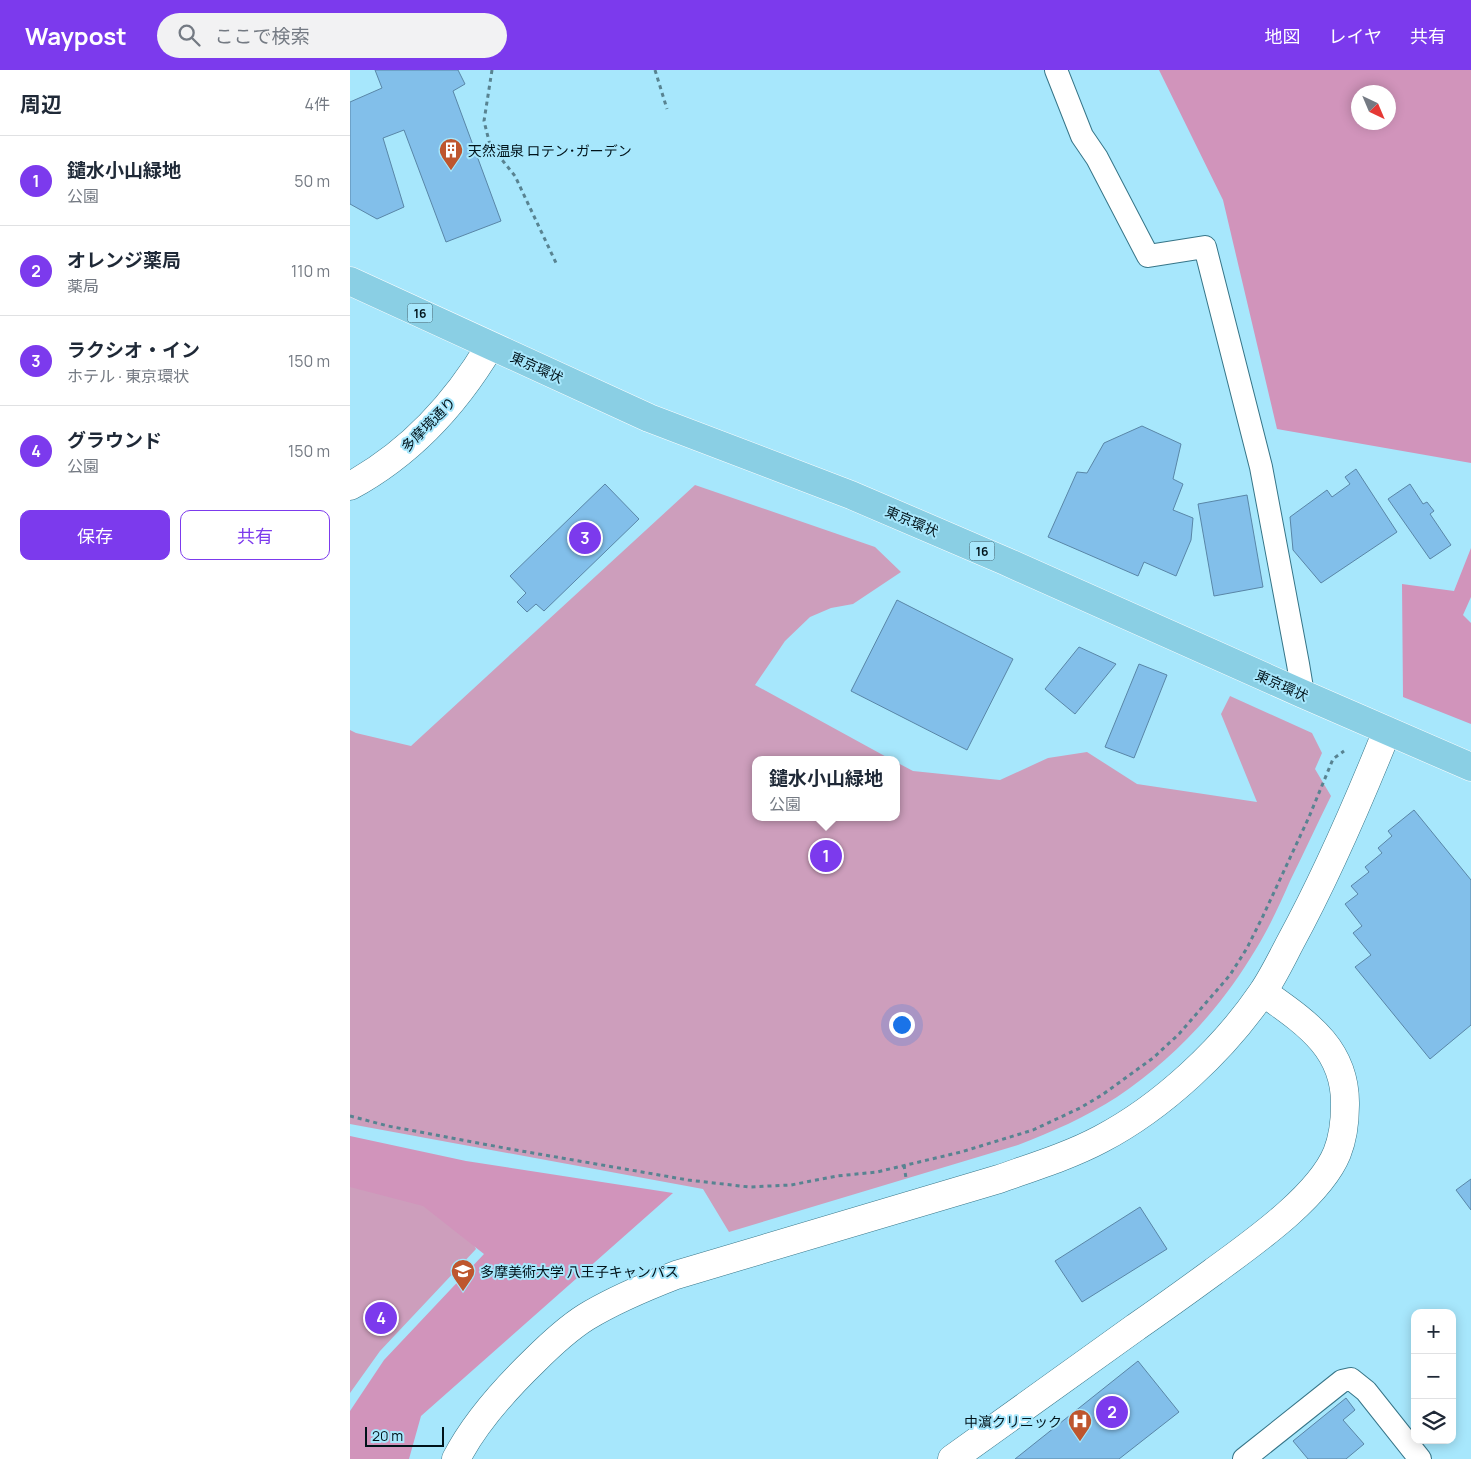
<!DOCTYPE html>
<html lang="ja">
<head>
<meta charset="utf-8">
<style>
	:root { --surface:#fff; --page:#f2f2f3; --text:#1f2937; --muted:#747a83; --line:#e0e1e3; --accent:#7c3aed }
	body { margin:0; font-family:Manrope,"Noto Sans JP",sans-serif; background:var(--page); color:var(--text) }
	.controls { position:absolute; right:15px; bottom:15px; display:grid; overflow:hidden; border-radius:10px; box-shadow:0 2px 12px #0003 }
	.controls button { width:45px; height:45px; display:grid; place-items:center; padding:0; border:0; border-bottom:1px solid var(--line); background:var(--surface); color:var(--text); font:25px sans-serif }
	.compass { position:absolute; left:1001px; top:15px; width:45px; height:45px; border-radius:50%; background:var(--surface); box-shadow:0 2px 12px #0003; rotate:136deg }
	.scale { position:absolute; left:15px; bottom:12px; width:79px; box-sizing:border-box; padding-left:5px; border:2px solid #00131a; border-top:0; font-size:14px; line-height:18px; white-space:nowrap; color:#00131a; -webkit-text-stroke:4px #a7e7fc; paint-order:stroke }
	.you { position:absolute; left:551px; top:954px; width:18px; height:18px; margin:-12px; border:4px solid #fff; border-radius:50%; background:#1a73e8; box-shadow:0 0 0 8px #1a73e833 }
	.badge { display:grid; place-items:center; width:32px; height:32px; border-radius:50%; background:var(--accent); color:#fff; font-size:16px; font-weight:700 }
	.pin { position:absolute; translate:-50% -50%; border:2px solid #fff; box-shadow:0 1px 5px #0006 }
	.popup { position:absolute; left:402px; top:686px; width:148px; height:65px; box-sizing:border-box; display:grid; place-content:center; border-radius:10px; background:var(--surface); filter:drop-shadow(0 1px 4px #0005); font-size:16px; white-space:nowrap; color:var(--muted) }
	.popup b { font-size:19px; color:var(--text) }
	.popup::after { content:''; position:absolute; left:50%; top:100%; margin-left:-10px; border:10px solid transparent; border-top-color:var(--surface) }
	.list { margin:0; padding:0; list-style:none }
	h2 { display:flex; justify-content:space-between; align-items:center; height:65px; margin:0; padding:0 20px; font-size:21px }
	h2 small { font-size:16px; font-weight:400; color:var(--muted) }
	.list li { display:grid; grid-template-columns:32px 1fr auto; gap:15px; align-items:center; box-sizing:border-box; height:90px; padding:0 20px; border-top:1px solid var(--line) }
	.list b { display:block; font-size:19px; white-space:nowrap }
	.list p { margin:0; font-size:16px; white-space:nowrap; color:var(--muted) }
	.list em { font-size:16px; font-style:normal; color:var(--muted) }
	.actions { display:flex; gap:10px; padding:15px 20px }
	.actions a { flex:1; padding:11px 0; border:1px solid var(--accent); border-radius:10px; text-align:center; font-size:18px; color:var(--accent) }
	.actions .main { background:var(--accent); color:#fff }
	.icon { flex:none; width:28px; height:28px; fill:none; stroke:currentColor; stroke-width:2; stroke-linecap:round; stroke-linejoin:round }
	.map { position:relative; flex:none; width:1121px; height:1389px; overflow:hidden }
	header { display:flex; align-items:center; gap:30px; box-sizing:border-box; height:70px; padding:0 25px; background:var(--accent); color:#fff }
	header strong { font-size:24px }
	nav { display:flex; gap:28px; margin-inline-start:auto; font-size:18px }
	.search { width:350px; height:45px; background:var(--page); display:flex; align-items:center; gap:12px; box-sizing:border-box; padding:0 18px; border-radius:28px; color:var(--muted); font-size:19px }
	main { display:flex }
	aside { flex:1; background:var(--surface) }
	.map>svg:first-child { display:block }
	.green { fill:#cd9ebc }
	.forest { fill:#d194bb; fill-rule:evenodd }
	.building { fill:#82bfea; stroke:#5986a7 }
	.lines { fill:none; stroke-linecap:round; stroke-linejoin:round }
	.minor-casing { stroke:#367588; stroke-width:24 }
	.tertiary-casing { stroke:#367588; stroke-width:29 }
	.trunk-casing { stroke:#fff; stroke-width:29 }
	.path { stroke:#588391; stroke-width:3; stroke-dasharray:4 4; stroke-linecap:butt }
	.minor { stroke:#fff; stroke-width:22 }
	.tertiary { stroke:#fff; stroke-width:28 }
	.trunk { stroke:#8acfe4; stroke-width:28 }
	.labels { text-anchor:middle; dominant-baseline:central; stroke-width:4; stroke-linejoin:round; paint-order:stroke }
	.shield { fill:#a7e7fc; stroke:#32535e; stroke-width:1 }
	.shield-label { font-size:12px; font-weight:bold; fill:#00131a }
	.poi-label { font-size:14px; fill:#00131a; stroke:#a7e7fc; text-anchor:start }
	.street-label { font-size:14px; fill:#00131a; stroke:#a7e7fc }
</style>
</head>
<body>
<header>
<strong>Waypost</strong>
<div class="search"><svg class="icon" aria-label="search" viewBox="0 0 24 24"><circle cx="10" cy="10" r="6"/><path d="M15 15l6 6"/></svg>ここで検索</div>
<nav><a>地図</a><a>レイヤ</a><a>共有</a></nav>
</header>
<main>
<aside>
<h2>周辺<small>4件</small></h2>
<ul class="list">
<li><span class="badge">1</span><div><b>鑓水小山緑地</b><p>公園</p></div><em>50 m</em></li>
<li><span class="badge">2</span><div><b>オレンジ薬局</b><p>薬局</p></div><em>110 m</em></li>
<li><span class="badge">3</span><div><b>ラクシオ・イン</b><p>ホテル · 東京環状</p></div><em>150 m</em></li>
<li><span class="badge">4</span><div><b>グラウンド</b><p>公園</p></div><em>150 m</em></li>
</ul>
<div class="actions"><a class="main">保存</a><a>共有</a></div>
</aside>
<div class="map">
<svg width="1121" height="1389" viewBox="0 0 1121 1389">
	<rect width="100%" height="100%" fill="#a7e7fc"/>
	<g class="green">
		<path d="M345 415 525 477 551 502 503 534 481 538 460 547 435 571 405 615 542 690H406V747H546V692L563 701 650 710 698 688 737 682 787 714 907 732 871 644 880 626 962 663 972 683 965 699 981 726C967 754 954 783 940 811 930 834 919 858 906 879 871 938 824 989 767 1027 736 1047 702 1062 668 1075L379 1162 353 1119 0 1054V660L6 663 61 676Z"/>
		<polygon points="0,1113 107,1139 126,1179 30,1281 0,1323"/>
	</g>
	<g class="forest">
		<path d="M809 0H1121V393L927 359 873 130ZM1008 22H1038V52H1008Z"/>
		<polygon points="1121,478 1121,527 1113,545 1121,553 1121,654 1053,627 1052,514 1104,521"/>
		<polygon points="0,1066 116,1091 323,1123 71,1346 59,1389 0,1389 0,1341 34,1290 134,1184 73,1136 0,1117"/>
	</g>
	<g class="building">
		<polygon points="25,0 108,0 115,14 103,21 151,151 96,172 54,60 33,68 54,137 27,149 0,134 0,32 32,18"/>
		<polygon points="792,356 831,374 823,409 833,414 823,440 843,448 841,470 826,506 794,492 788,506 698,467 727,402 737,403 754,373"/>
		<polygon points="1006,399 1047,462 971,513 943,480 940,447 977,420 982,427 1000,414 995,407"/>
		<polygon points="255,414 289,449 194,541 186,534 177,542 167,532 176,523 160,506"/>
		<polygon points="1060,414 1073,434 1077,432 1084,441 1080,444 1101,475 1080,489 1038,429"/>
		<polygon points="897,425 913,517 864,526 848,434"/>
		<polygon points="547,530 663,589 617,680 501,621"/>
		<polygon points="729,577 766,594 725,644 695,619"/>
		<polygon points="789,594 817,605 784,688 755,677"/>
		<polygon points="1064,740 1121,810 1121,955 1080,989 1005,897 1021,885 1003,863 1012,856 995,834 1008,824 1001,816 1019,802 1015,797 1032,783 1028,778 1042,766 1038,761"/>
		<polygon points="1121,1109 1121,1140 1106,1120"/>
		<polygon points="790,1137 817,1179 732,1232 705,1191"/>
		<polygon points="788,1291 829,1342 769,1389 665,1389"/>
		<polygon points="996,1328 1005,1340 993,1350 1014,1374 996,1389 958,1389 943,1371"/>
	</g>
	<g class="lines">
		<g class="minor-casing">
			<g id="minor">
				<polyline points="706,0 732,66 747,88 798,186 855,177 911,397 948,594 953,624"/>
				<polyline points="894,1389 992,1311 1001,1309 1016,1321 1070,1389"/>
			</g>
		</g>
		<g class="tertiary-casing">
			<g id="tertiary">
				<path d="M0 416C59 384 106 333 140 276"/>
				<path d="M106 1389C125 1352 154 1320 184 1291 200 1275 217 1259 236 1247 264 1230 295 1217 326 1205L649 1109C683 1097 719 1086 751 1069 812 1037 873 980 912 923 923 907 932 888 941 871 978 803 1008 733 1037 661"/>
				<path d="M602 1389C664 1345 725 1301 786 1257 812 1239 837 1221 863 1202 901 1174 969 1127 987 1083 993 1068 995 1052 995 1035 996 978 955 952 913 922"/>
			</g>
		</g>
		<g class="trunk-casing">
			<polyline id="trunk" points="0,211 299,348 501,425 655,491 953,624 1121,697"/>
		</g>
		<g class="path">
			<polyline points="142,0 134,51 140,75 165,106 207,195"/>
			<polyline points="305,0 317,39"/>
			<polyline points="0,1046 38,1056 160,1079 338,1110 399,1117 441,1115 487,1106 527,1102 611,1082 683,1060 730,1038 752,1025 803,988 829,964 880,905 897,878 913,846 959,747 983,689 994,681"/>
			<polyline points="554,1095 556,1108"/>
		</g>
		<use href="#minor" class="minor"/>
		<use href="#tertiary" class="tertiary"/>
		<use href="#trunk" class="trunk"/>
	</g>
	<defs>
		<g id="building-pin" transform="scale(1.25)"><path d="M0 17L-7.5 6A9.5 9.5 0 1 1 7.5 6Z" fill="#be562e" stroke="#a7e7fc"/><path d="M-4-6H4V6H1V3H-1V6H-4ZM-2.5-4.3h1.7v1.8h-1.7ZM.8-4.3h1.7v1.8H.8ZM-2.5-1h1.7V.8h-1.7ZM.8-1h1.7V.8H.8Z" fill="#fff"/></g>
		<g id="university-pin" transform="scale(1.25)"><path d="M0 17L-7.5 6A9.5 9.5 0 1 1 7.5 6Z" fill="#be562e" stroke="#a7e7fc"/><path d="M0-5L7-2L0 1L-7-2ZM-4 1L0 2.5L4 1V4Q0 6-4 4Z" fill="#fff"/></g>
		<g id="hospital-pin" transform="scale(1.25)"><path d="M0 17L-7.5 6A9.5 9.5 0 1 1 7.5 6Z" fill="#be562e" stroke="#a7e7fc"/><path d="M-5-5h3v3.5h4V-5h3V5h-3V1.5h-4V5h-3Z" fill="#fff"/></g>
	</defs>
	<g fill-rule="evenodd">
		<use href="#building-pin" x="101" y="80"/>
		<use href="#university-pin" x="113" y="1201"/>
		<use href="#hospital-pin" x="730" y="1351"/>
	</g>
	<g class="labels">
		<g class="shield">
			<rect x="57.5" y="233.5" width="25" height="19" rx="4"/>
			<rect x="619.5" y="471.5" width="25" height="19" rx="4"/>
		</g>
		<g class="shield-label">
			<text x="70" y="243">16</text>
			<text x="632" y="481">16</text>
		</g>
		<g class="poi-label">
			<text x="118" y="80">天然温泉 ロテン･ガーデン</text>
			<text x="130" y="1201">多摩美術大学 八王子キャンパス</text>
			<text x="712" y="1351" text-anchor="end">中濵クリニック</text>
		</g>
		<g class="street-label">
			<text transform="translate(187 297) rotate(24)">東京環状</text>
			<text transform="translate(78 354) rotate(-45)">多摩境通り</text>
			<text transform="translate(562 451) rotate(23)">東京環状</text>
			<text transform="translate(932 615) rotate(24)">東京環状</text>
		</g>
	</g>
</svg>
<div class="controls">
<button>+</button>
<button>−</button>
<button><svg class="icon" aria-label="layers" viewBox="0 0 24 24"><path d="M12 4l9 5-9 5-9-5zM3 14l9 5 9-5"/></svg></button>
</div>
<svg class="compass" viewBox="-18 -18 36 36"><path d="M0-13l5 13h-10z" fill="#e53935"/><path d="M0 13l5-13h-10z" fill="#747a83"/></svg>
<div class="scale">20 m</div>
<div class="you"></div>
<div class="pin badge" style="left:476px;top:786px">1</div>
<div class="popup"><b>鑓水小山緑地</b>公園</div>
<div class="pin badge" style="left:762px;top:1342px">2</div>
<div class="pin badge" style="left:235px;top:468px">3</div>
<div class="pin badge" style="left:31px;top:1248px">4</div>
</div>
</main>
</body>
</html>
